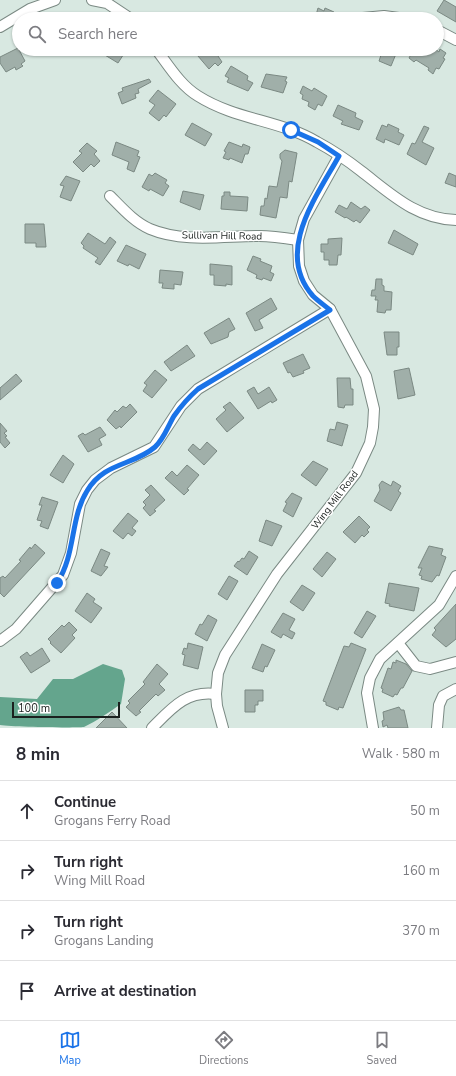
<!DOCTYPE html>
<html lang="en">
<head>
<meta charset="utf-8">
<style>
	:root { --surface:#fff; --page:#f2f2f3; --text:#2b2b33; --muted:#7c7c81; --line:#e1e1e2; --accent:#1a73e8 }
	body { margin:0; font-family:"Nunito Sans",sans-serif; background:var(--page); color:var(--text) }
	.scale { position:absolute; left:12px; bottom:10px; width:108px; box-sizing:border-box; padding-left:4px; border:2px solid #1b201e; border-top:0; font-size:11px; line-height:14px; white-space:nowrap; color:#1b201e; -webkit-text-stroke:3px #fff; paint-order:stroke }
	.stop { position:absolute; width:12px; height:12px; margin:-9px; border:3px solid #1a73e8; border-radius:50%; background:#fff }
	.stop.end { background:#1a73e8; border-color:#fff; box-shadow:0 1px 4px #0008 }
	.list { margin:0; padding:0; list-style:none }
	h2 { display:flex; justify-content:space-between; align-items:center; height:52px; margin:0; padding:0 16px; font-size:17px }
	h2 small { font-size:13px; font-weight:400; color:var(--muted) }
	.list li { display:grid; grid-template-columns:26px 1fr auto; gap:12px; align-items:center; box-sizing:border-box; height:60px; padding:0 16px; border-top:1px solid var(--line) }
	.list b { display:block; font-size:15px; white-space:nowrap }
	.list p { margin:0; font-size:13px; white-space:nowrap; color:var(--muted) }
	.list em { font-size:13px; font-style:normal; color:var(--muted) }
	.icon { flex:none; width:22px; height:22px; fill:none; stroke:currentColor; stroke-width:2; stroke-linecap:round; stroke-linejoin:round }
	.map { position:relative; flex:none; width:456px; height:728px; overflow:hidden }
	.search { position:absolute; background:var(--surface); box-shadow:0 1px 3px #0004; left:12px; right:12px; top:12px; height:44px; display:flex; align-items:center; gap:10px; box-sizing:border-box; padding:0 14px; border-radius:22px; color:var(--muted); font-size:15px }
	.sheet { height:292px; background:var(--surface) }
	nav { display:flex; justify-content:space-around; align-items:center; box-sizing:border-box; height:56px; border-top:1px solid var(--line); background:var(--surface); font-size:11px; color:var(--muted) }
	nav a { display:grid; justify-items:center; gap:2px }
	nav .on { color:var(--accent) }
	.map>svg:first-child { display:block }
	.water { fill:#64a58d }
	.building { fill:#a0afa9; stroke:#7b8983 }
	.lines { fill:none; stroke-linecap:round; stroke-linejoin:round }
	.minor-casing { stroke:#7a8983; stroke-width:12 }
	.minor { stroke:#fff; stroke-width:10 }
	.route { stroke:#1a73e8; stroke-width:5 }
	.labels { text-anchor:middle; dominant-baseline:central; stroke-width:3; stroke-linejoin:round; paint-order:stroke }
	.street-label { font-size:10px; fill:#1b201e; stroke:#fff }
</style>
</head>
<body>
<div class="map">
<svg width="456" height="728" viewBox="0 0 456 728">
	<rect width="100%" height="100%" fill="#d8e8e1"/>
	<path class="water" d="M103 664 122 670 125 679 121 704C109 712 97 721 84 727 73 728 13 727 0 725V697L37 699 53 679H73Z"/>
	<g class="building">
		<polygon points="444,0 456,7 456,22 437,11"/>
		<polygon points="318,8 324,11 325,8 334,12 333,14 344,19 317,19 318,15 316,15"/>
		<polygon points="18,48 25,61 21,64 23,66 16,70 15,67 6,72 0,63 0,57"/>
		<polygon points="95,49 127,49 118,63"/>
		<polygon points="192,49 210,49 212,52 214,50 222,62 218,66 215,63 209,69"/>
		<polygon points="383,49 398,49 391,66 379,61"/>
		<polygon points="414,49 435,49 439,52 440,49 446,53 443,58 445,59 439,69 436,68 433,74 428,70 429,68 416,60 414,62 409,58"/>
		<polygon points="231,66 248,76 247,80 253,83 248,91 227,82 229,78 225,76"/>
		<polygon points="266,74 287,77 285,81 287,82 283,93 261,87"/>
		<polygon points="149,79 151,82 138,89 139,93 135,94 136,98 122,104 118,93 123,91 122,88"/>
		<polygon points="303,86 312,91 314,88 327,96 322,106 318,104 315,110 308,106 309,102 302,99 303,95 300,93"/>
		<polygon points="158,90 176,104 166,117 164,115 159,121 149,113 155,105 149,101"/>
		<polygon points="338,105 356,113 355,117 363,121 359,130 341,124 343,121 333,116"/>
		<polygon points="192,123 212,134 205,146 185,135"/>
		<polygon points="388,124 399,129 398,132 404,135 399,145 385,139 384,143 376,139 382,125 387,127"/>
		<polygon points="424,126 429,128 422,142 434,148 426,165 407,154 412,143 415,144"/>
		<polygon points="116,142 139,151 137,156 140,157 134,172 127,169 129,162 112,155"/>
		<polygon points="229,142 242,147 243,144 250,147 248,154 245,154 242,163 230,158 229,160 223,158 226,152 224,151"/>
		<polygon points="87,143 97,151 94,154 100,161 94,167 91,164 83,172 73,162 82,153 79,151"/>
		<polygon points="285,150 297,153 292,182 289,181 287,198 280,197 276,218 260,215 261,206 264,206 265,198 267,199 269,186 277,187 282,161 280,158 280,154"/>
		<polygon points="155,173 167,180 165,183 169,186 163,196 150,189 149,191 142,187 149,174 152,176"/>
		<polygon points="449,173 456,176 456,187 445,183"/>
		<polygon points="66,176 80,181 71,201 60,197 64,186 60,185"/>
		<polygon points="183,191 204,195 200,210 180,202"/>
		<polygon points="224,192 230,192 230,196 248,197 247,211 221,209 222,196 224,196"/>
		<polygon points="351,202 361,209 365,206 370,210 360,223 356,220 354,222 346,217 345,218 335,212 339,205 347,209"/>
		<polygon points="25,224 44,224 46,247 36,247 36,243 25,243"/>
		<polygon points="394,230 418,244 413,255 388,243"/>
		<polygon points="88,233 105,244 110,237 116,242 100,265 95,262 98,258 83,248 84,246 81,243"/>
		<polygon points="342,238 341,255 338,255 337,265 329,265 329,260 324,260 324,252 321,252 321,244 328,244 328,239"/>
		<polygon points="126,245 146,254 139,269 129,264 128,266 117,261"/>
		<polygon points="253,256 261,259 260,261 272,266 270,272 274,274 271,281 263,278 262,280 256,278 257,275 247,270"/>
		<polygon points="210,264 232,266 232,285 226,284 226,286 214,285 214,275 210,275"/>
		<polygon points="160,270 183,272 181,285 174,284 174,289 162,288 163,283 159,283"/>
		<polygon points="376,279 382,279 382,285 384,286 384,291 392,292 391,310 386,310 385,313 377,312 378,300 375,300 376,296 371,296 372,290 375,290"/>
		<polygon points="271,298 277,309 259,320 263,328 255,331 246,313"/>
		<polygon points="229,318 235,329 229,332 228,337 211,344 204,333"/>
		<polygon points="384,332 399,332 399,347 397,347 397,355 387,355"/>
		<polygon points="187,345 195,356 171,371 164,362"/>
		<polygon points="303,354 310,368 303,371 304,373 293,377 290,372 288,373 283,363"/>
		<polygon points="409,368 415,395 398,399 394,371"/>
		<polygon points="155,370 167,380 152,398 143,391 147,385 144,383"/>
		<polygon points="16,374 22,381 0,400 0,388"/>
		<polygon points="337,378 350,378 351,389 353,389 353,405 345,405 344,408 338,407"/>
		<polygon points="254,387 258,394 269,387 277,400 272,403 271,401 258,409 247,391"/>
		<polygon points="230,402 244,418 227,432 216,419 226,410 223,407"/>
		<polygon points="130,404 137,412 121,428 120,426 116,429 107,420 115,410 117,412 123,406 126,408"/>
		<polygon points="337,422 348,425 342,446 327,441 330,429 335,430"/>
		<polygon points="0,423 7,431 4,433 7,436 5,437 10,443 5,448 0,442"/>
		<polygon points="100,427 106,435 99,439 102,445 88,452 78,436 83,433 85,435"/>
		<polygon points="207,442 217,451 204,465 188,450 193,444 200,450"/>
		<polygon points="63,455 74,464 63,483 50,475"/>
		<polygon points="313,461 328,469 316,486 301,475"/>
		<polygon points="187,465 199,475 187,489 189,490 184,495 165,478 172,471 177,476"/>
		<polygon points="382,481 391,486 393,481 401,486 398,491 401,493 391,511 374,501 380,490 379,485"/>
		<polygon points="151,485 165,500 154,510 156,511 150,516 143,508 146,505 143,502 150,495 145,490"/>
		<polygon points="292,493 302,498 293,517 283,511 287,503 285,502"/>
		<polygon points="42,497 58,502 48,529 40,526 42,521 37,520 42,505 39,505"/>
		<polygon points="128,513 138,521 132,528 136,531 132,536 128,533 123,539 113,531"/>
		<polygon points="359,516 370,527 367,530 369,532 364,537 362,535 355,543 343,532"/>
		<polygon points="266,520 282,526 272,546 259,541"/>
		<polygon points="35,544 45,553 4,597 0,593 0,578 3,576 5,578 21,561 19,560 30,547 31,549"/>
		<polygon points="429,546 443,549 441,555 446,557 439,576 437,575 432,582 421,579 422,576 419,575 422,568 418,568"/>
		<polygon points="101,549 110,553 104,566 108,567 101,576 91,571"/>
		<polygon points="249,551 258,557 247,575 234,566 238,561 239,562 242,558 244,559"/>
		<polygon points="327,552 336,559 322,577 313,569"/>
		<polygon points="229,576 238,581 227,600 218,594"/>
		<polygon points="389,583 419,588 414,611 389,606 390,604 385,603"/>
		<polygon points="302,585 315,593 303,611 290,602"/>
		<polygon points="87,593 95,599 93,602 102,608 91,623 75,611"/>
		<polygon points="456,604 456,639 446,647 432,635 436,630 434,628"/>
		<polygon points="367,611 376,616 362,638 354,633"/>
		<polygon points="283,613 295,619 289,630 295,633 292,639 283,634 281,638 271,632"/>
		<polygon points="208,615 217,620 207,641 195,634 200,624 202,625"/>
		<polygon points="69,622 77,630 72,635 75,638 61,653 50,643 51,642 48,639 62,625 64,627"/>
		<polygon points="188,643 203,647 198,669 183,665 185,655 182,654 184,648 187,649"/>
		<polygon points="351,643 366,649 343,708 339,707 338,710 326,705 326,702 323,701 344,646 349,647"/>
		<polygon points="262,644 275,650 267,667 265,666 263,672 252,668"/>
		<polygon points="42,648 50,661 31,673 20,657 27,652 30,656"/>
		<polygon points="396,660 406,664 412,671 403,688 401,688 397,695 395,694 393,697 382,692 383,689 381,688 388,668 391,669 393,662 396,663"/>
		<polygon points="157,664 168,674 159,684 165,690 158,696 156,694 139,711 141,712 136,716 126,707 130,703 128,701 145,684 143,682"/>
		<polygon points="245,690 263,690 263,701 258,701 258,705 255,705 255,712 245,712"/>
		<polygon points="399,707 401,710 404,710 408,728 388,728 387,725 383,727 382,721 384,720 383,712"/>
		<polygon points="112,712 127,728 96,728"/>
	</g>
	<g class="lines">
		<g class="minor-casing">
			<g id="minor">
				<polyline points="92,0 107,3 131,19"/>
				<polyline points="352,19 384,16 406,19"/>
				<polyline points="0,27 30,9 55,0"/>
				<polyline points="437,30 456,40"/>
				<path d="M156 49C169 66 180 85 198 96 236 120 280 120 317 142 332 150 347 160 361 171 390 193 416 219 456 220"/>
				<path d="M110 196C122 208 134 222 150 229 183 243 224 236 259 236 272 236 285 238 298 240"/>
				<polyline points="0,641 16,629 63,575 71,553 80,504 87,490 95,480 111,468 154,447 181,406 198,389 330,309"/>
				<polyline points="398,643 416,666 430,669 456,662"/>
				<path d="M152 728C171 709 186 690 216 694"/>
				<polyline points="223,728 217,706 216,694 218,673 225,655 277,574 356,473 370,443 373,427 374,409 366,376 330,309 313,295 304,281 299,266 298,240 304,219 339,156"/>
				<polyline points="373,728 367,693 370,678 380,659 439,605 456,576"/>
				<polyline points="437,728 439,705 443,696 456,689"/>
			</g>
		</g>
		<use href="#minor" class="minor"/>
	</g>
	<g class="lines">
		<path class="route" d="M57 583C76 554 70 518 87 491 104 462 133 466 155 447 164 439 168 426 174 416 181 406 189 397 198 389L330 310C324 305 318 301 313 296 274 252 317 196 339 156L318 142 291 130"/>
	</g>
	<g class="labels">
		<g class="street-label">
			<text transform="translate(222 236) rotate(1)">Sullivan Hill Road</text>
			<text transform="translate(335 500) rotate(-53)">Wing Mill Road</text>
		</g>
	</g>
</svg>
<div class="scale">100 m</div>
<div class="stop" style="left:291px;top:130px"></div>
<div class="stop end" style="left:57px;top:583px"></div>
<div class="search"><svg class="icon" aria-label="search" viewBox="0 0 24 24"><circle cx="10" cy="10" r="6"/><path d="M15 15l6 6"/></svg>Search here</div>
</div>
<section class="sheet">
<h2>8 min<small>Walk · 580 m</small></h2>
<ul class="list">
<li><svg class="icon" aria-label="ahead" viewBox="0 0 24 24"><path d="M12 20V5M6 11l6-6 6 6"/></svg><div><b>Continue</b><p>Grogans Ferry Road</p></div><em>50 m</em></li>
<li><svg class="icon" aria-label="right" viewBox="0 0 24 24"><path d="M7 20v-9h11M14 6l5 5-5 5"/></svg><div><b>Turn right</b><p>Wing Mill Road</p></div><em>160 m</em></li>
<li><svg class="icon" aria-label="right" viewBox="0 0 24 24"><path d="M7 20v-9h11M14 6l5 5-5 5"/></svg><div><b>Turn right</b><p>Grogans Landing</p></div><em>370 m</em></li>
<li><svg class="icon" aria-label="arrive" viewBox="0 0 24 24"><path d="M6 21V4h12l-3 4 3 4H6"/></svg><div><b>Arrive at destination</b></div></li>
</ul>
</section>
<nav>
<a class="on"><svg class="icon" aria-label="map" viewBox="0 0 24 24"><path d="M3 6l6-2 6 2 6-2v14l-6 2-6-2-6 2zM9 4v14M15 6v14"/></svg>Map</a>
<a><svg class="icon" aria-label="directions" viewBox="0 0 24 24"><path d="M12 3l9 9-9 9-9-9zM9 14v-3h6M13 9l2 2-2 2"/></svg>Directions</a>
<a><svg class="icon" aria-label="saved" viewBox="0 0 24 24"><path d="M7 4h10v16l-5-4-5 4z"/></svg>Saved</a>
</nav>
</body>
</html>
